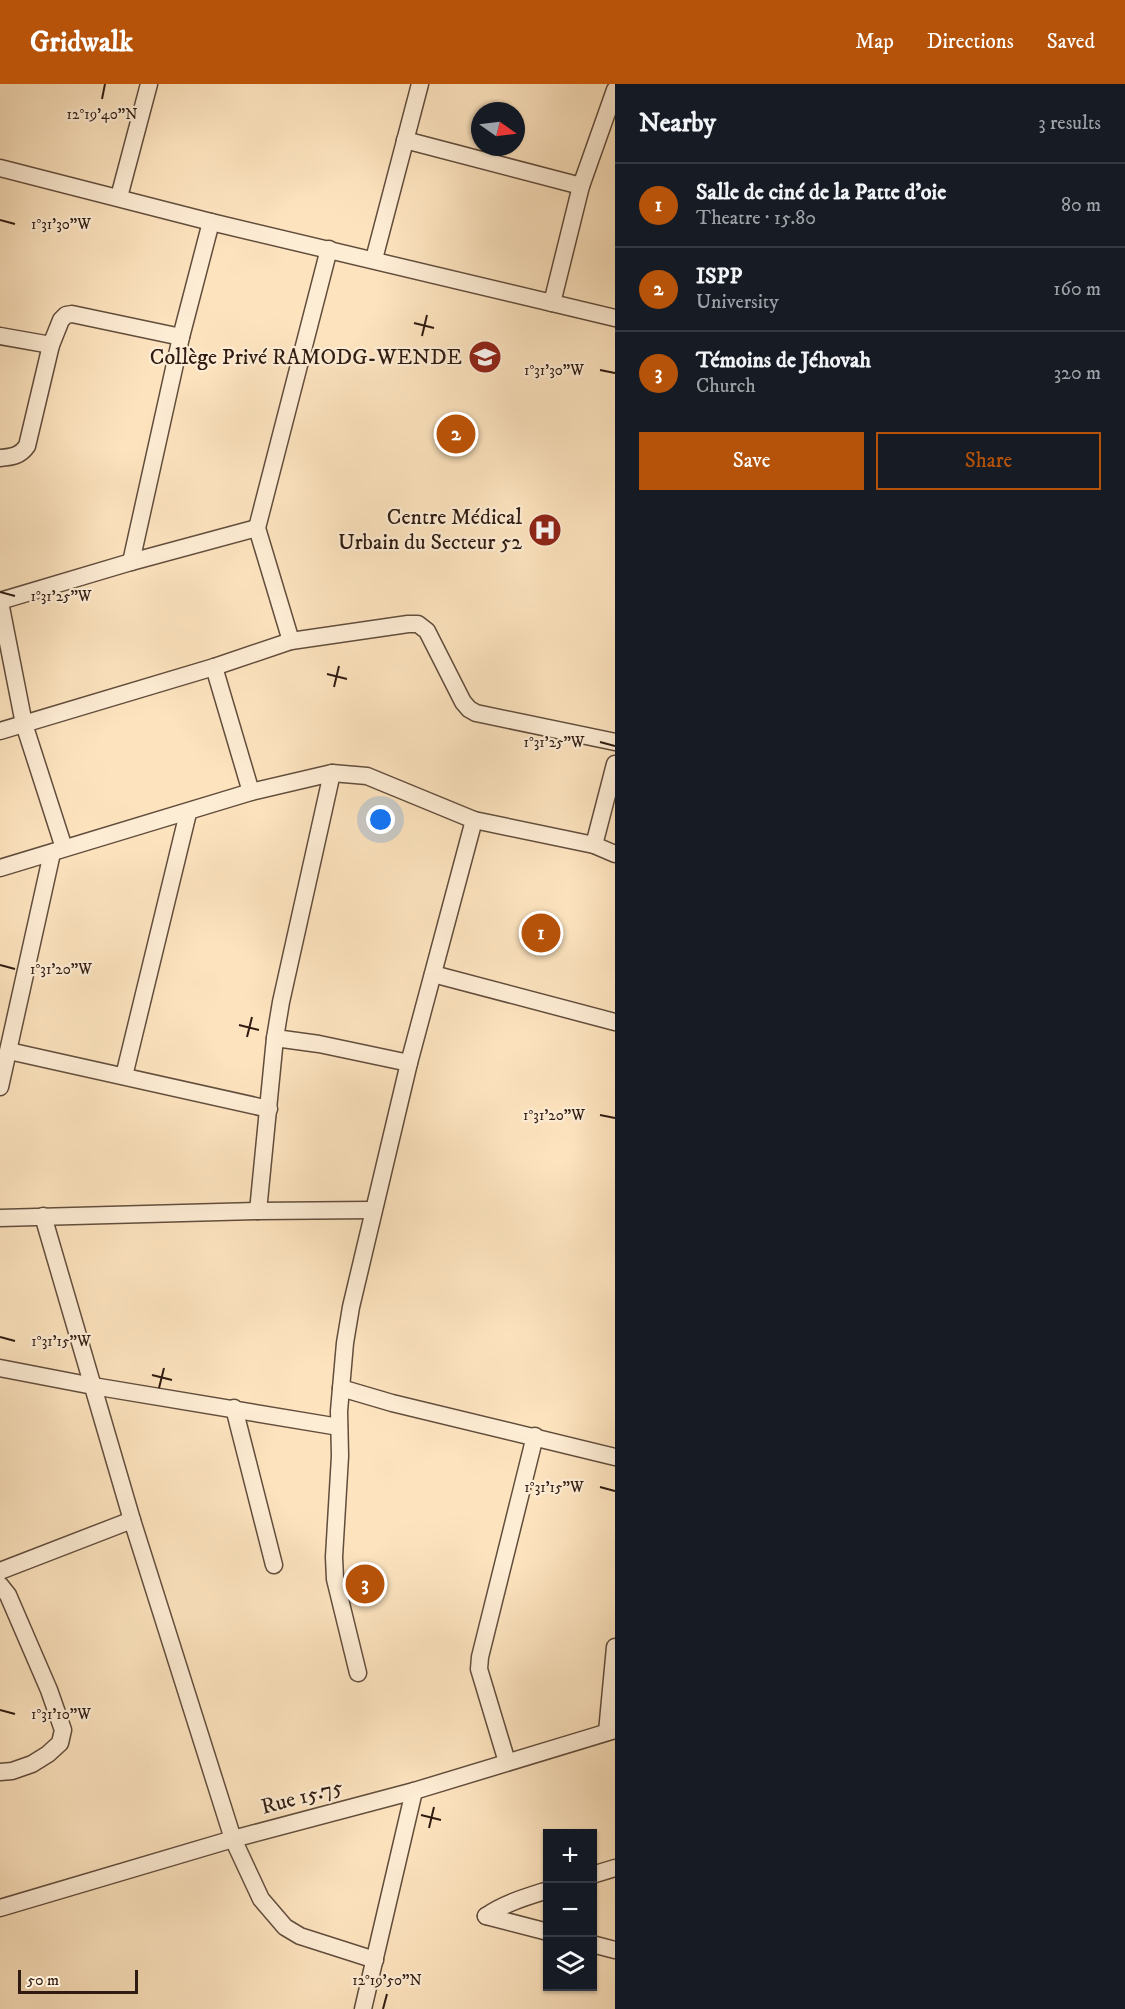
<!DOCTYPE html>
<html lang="en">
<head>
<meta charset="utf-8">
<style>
	:root { --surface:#171b24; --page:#242831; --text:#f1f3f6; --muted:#9ea1a6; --line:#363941; --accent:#b45309 }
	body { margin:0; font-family:"IM FELL DW Pica",serif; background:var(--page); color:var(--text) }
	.controls { position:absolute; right:18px; bottom:18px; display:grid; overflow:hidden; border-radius:0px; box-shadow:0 2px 4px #0004 }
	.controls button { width:54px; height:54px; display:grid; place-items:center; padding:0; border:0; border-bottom:2px solid var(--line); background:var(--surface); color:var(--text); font:30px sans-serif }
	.compass { position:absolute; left:471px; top:18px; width:54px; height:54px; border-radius:50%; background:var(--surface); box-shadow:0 2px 4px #0004; rotate:104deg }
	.scale { position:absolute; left:18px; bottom:15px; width:120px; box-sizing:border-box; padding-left:6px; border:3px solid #2f1b12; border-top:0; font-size:16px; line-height:21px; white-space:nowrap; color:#2f1b12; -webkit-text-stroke:4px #feedd5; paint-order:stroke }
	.you { position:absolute; left:381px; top:736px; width:21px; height:21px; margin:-15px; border:4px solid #fff; border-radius:50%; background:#1a73e8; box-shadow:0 0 0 9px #1a73e833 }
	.badge { display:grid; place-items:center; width:39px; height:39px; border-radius:50%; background:var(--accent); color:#fff; font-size:20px; font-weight:700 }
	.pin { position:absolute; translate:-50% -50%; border:3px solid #fff; box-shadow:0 2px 6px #0006 }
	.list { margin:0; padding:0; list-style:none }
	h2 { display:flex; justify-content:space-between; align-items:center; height:78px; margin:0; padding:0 24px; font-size:26px }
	h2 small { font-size:20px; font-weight:400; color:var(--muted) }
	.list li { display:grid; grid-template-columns:39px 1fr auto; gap:18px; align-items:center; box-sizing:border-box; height:84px; padding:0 24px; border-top:2px solid var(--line) }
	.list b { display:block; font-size:22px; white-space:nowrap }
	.list p { margin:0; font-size:20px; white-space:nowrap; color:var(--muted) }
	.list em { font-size:20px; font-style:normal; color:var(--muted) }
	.actions { display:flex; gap:12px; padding:18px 24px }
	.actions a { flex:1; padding:14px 0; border:2px solid var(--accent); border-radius:0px; text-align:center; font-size:21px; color:var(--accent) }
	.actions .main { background:var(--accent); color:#fff }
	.icon { flex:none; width:33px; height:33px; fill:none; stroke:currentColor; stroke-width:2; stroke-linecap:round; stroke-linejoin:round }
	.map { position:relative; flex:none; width:615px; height:1925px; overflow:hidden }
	header { display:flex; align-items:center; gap:36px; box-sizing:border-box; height:84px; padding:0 30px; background:var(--accent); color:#fff }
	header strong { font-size:28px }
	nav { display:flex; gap:33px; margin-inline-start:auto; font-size:21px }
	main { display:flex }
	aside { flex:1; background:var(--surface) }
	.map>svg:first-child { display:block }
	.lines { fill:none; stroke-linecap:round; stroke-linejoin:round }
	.minor-casing { stroke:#624d3d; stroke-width:19 }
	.minor { stroke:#feedd5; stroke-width:16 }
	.ticks { fill:none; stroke:#2f1b12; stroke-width:2 }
	.labels { text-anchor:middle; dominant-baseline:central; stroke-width:4.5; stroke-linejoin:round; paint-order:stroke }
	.poi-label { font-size:22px; fill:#2f1b12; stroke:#feedd5; text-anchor:end }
	.street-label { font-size:22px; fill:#2f1b12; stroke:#feedd5 }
	.ticks-label { font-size:15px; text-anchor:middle; fill:#2f1b12; stroke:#feedd5; stroke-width:4.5; stroke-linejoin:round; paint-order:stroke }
</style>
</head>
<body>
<header>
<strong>Gridwalk</strong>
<nav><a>Map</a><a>Directions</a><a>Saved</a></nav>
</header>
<main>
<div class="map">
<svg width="615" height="1925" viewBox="0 0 615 1925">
	<rect width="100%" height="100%" fill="#fde4bf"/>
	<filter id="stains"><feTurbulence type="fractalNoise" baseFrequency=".00333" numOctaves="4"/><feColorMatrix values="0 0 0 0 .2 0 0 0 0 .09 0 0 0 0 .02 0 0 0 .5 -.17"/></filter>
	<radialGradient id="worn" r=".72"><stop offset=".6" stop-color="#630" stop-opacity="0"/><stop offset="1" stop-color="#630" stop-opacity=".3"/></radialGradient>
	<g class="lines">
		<g class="minor-casing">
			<g id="minor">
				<polyline points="405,56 581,102"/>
				<polyline points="0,84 211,138 615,234"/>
				<polyline points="119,113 149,0"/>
				<polyline points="374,175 420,0"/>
				<polyline points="552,219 581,102 615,6"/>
				<polyline points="0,252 51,261"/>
				<path d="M0 374C12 373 20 372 27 362L51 261 61 236 66 231 72 230 181 253"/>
				<polyline points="131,478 181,253 211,138"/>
				<polyline points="0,517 131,478 257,444"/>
				<polyline points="0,518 24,640 64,764"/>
				<polyline points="291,557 257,444 329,165"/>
				<polyline points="214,583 251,708"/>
				<polyline points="0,647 214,583 291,557 408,540 418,540 427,547 463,618 469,625 476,629 615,658"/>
				<polyline points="594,761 615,680"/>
				<polyline points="0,784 251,708 332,689 367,692 474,736 594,761 615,770"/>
				<polyline points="433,890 615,938"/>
				<polyline points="275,954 319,960 409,979"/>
				<polyline points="9,967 269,1025"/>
				<polyline points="124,992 188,729"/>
				<polyline points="0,1003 52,769"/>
				<polyline points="258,1127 275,954 281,918 332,689"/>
				<polyline points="43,1132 132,1436 233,1755 261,1815 285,1843 300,1852 375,1876"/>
				<polyline points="0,1134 258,1127 373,1126"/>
				<polyline points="0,1284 93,1302 339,1343"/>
				<polyline points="341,1304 392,1319 615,1373"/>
				<polyline points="234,1324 274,1481"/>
				<polyline points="0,1487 132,1436"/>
				<polyline points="0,1501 8,1511 49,1606 63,1646 60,1659 48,1670 32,1680 12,1687 0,1688"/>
				<polyline points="358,1589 335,1495 334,1473 340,1372 339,1327 345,1259 351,1223 409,979 474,736"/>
				<polyline points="607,1648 615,1563"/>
				<polyline points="507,1678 479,1585 480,1573 535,1352"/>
				<polyline points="592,1791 615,1784"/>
				<polyline points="0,1824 233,1755 414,1707 615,1646"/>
				<path d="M486 1832C505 1819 526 1813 548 1806"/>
				<polyline points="486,1832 548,1848"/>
				<polyline points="592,1860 615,1866"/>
				<polyline points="363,1925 414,1707"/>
			</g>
		</g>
		<use href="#minor" class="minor"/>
	</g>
	<path class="ticks" d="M102 15 105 0M0 136 15 140M414 239 434 244M422 252 427 231M600 286 615 289M0 508 15 512M327 590 347 595M334 603 339 582M600 658 615 662M0 881 15 885M239 941 259 946M247 953 252 933M600 1031 615 1034M0 1253 15 1257M152 1291 172 1296M159 1304 164 1284M600 1403 615 1407M0 1626 15 1630M421 1731 441 1736M429 1744 434 1723M383 1925 387 1910"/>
	<defs>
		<g id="school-disc" transform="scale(1.725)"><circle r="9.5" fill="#8f2418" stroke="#feedd5"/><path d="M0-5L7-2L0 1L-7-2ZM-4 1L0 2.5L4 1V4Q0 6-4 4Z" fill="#fff"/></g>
		<g id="hospital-disc" transform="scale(1.725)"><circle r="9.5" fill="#8f2418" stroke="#feedd5"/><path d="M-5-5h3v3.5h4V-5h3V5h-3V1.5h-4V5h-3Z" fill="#fff"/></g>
	</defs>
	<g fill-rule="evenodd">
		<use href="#school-disc" x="485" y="273"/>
		<use href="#hospital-disc" x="545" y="446"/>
	</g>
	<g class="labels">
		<g class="poi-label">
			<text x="462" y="273">Collège Privé RAMODG-WENDE</text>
			<text x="522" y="433">Centre Médical<tspan x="522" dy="25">Urbain du Secteur 52</tspan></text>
		</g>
		<g class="street-label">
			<text transform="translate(302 1713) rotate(-15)">Rue 15.75</text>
		</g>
	</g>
	<g class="ticks-label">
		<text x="102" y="35">12°19'40"N</text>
		<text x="61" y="145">1°31'30"W</text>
		<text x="554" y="291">1°31'30"W</text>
		<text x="61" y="517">1°31'25"W</text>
		<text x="554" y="663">1°31'25"W</text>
		<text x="61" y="890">1°31'20"W</text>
		<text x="554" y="1036">1°31'20"W</text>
		<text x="61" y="1262">1°31'15"W</text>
		<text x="554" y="1408">1°31'15"W</text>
		<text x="61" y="1635">1°31'10"W</text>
		<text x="387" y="1901">12°19'50"N</text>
	</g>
	<rect width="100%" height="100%" filter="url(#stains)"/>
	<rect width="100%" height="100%" fill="url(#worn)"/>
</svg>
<div class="controls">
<button>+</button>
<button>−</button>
<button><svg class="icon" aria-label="layers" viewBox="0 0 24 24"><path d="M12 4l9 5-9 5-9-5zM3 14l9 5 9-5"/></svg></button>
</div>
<svg class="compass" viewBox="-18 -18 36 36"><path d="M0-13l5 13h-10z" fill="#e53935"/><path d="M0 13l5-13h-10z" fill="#9ea1a6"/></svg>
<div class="scale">50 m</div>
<div class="you"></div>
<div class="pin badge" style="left:541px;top:849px">1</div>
<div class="pin badge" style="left:456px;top:350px">2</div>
<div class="pin badge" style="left:365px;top:1500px">3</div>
</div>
<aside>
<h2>Nearby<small>3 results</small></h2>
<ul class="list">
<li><span class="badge">1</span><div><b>Salle de ciné de la Patte d'oie</b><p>Theatre · 15.80</p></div><em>80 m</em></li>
<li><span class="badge">2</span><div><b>ISPP</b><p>University</p></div><em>160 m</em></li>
<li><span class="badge">3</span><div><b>Témoins de Jéhovah</b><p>Church</p></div><em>320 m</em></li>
</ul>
<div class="actions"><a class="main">Save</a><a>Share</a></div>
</aside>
</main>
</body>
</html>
